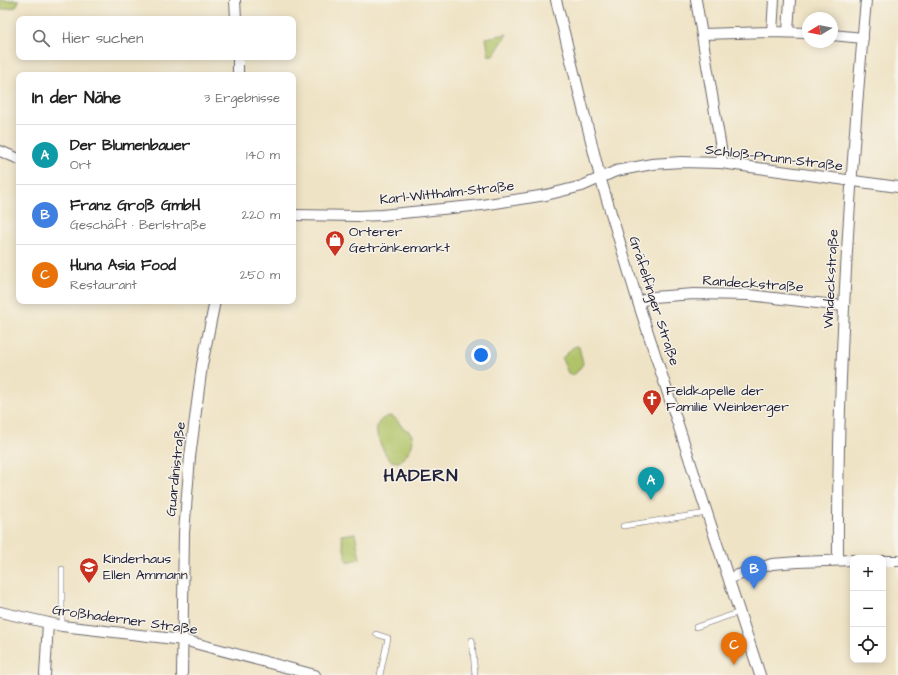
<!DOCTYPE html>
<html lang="de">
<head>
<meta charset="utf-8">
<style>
	:root { --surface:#fff; --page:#f6f6f6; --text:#222; --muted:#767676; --line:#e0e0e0; --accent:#c8321e }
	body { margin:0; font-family:"Architects Daughter",sans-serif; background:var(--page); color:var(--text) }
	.controls { position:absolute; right:12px; bottom:12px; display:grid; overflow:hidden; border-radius:8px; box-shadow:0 2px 10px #0003 }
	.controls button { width:36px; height:36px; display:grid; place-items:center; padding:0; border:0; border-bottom:1px solid var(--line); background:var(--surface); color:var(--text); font:20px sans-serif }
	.compass { position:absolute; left:802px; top:12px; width:36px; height:36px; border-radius:50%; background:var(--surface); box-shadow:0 2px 10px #0003; rotate:260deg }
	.you { position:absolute; left:481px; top:355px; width:14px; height:14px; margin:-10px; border:3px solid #fff; border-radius:50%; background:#1a73e8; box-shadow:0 0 0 6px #1a73e833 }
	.badge { display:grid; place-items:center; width:26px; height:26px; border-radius:50%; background:var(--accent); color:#fff; font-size:13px; font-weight:700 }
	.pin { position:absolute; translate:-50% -33px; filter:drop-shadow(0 1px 2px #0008) }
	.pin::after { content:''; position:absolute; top:21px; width:14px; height:12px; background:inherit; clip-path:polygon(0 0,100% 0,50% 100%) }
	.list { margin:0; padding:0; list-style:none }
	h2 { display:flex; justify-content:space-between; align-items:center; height:52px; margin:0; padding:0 16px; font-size:17px }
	h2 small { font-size:13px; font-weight:400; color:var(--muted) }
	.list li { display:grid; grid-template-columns:26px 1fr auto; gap:12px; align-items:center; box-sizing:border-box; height:60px; padding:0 16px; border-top:1px solid var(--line) }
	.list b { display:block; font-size:15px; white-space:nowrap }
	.list p { margin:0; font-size:13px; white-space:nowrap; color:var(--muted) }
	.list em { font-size:13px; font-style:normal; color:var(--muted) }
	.icon { flex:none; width:22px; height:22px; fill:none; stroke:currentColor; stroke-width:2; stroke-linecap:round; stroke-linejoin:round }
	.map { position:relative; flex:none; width:898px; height:675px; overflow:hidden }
	.search { position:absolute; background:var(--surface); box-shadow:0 2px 10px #0003; left:16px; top:16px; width:280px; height:44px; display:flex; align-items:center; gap:10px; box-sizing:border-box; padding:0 14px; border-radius:8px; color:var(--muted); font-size:15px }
	.panel { position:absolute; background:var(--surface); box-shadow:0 2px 10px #0003; left:16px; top:72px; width:280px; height:232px; border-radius:8px }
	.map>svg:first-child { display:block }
	.green { fill:#b0c367; stroke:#697251 }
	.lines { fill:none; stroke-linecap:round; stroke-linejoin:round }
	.lane-casing { stroke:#6a666b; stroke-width:6 }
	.street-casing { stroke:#6a666b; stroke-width:12 }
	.lane { stroke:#fff; stroke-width:5 }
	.street { stroke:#fff; stroke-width:10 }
	.labels { text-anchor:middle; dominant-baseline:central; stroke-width:3; stroke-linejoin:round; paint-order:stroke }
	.street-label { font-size:14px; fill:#22223b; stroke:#f7f3e8 }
	.poi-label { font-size:14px; fill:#22223b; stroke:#f7f3e8; text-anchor:start }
	.district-label { font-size:18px; font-weight:bold; letter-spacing:1px; fill:#22223b; stroke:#f7f3e8 }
</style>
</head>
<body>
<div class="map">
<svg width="898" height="675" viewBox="0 0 898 675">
	<rect width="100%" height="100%" fill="#f7f3e8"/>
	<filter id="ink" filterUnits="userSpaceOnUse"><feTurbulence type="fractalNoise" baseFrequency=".025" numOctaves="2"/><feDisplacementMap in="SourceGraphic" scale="8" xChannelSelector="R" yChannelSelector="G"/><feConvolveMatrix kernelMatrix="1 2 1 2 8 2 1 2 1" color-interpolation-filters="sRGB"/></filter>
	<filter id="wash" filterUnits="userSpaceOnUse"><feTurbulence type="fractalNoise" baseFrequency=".012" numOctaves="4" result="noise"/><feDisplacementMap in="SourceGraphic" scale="16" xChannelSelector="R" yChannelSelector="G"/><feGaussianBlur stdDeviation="0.9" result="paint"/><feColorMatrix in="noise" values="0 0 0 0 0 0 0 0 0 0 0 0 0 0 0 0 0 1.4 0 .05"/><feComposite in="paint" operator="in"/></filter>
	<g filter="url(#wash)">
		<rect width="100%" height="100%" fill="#efe3c5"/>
		<g class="green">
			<polygon points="0,0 19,0 16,7 0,10"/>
			<polygon points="507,34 494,55 489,56 486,38"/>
			<path d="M576 346 579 347 583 364 576 373 571 375 568 373 562 359C564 356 572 347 576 346Z"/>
			<path d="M389 416C399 418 397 422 403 428 405 429 407 430 409 431 419 442 407 455 399 462 396 462 393 462 390 460 387 457 385 453 383 449 376 437 371 421 389 416Z"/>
			<polygon points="355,533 360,559 347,562 341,535"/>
		</g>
	</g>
	<g filter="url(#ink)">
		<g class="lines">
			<g class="lane-casing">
				<g id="lane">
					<polyline points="623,526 707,513"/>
					<polyline points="62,626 62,569"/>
					<polyline points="696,627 740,612"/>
					<polyline points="376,634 388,638 380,675"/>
					<polyline points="472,640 475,675"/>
				</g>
			</g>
			<g class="street-casing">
				<g id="street">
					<polyline points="235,0 236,19"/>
					<polyline points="556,0 600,177 638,302 760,675"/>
					<polyline points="696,0 722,154 721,163"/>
					<polyline points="772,32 774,0"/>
					<polyline points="788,32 790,0"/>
					<polyline points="703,34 772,32 808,33"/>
					<polyline points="832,35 863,38"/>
					<polyline points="238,57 238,75"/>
					<polyline points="0,151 19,159"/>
					<polyline points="293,215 359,216 382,215 482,205 546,195 582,186 616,171 652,164 681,162 721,163 898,187"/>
					<polyline points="638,302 653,297 694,294 749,295 843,306"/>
					<path d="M838 560C837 373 849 186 866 0"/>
					<polyline points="883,561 898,561"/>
					<polyline points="729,578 772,564 798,562 853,560"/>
					<polyline points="0,612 62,626 183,640 315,675"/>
					<polyline points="45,675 48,623"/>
					<polyline points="182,675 184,533 190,457 202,365 215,301"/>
				</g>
			</g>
			<use href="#lane" class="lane"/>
			<use href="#street" class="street"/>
		</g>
	</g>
	<defs>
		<g id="shop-pin" transform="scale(1)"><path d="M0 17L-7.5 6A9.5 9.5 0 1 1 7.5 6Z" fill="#c8321e" stroke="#f7f3e8"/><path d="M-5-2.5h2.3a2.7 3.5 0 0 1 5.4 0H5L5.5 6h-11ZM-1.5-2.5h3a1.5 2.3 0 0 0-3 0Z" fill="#fff"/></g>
		<g id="church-pin" transform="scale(1)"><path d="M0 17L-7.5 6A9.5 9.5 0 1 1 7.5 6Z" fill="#c8321e" stroke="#f7f3e8"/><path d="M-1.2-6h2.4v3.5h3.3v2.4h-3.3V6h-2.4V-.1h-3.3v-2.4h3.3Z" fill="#fff"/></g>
		<g id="school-pin" transform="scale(1)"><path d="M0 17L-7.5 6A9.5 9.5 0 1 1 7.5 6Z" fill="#c8321e" stroke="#f7f3e8"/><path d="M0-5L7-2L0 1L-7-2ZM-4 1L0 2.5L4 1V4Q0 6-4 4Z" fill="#fff"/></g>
	</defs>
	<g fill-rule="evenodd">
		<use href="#shop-pin" x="335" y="240"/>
		<use href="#church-pin" x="652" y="399"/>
		<use href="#school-pin" x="89" y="567"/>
	</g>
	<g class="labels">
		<g class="street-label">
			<text transform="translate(774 158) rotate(7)">Schloß-Prunn-Straße</text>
			<text transform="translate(447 193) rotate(-6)">Karl-Witthalm-Straße</text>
			<text transform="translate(831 279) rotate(-87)">Windeckstraße</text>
			<text transform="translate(753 284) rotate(4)">Randeckstraße</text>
			<text transform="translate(654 301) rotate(72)">Gräfelfinger Straße</text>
			<text transform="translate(176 469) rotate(-84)">Guardinistraße</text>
			<text transform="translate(125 620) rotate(8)">Großhaderner Straße</text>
		</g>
		<g class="poi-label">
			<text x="349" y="232">Orterer<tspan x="349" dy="16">Getränkemarkt</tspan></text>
			<text x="666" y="391">Feldkapelle der<tspan x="666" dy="16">Familie Weinberger</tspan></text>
			<text x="103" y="559">Kinderhaus<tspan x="103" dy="16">Ellen Ammann</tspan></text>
		</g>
		<g class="district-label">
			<text x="421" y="475">HADERN</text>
		</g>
	</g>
</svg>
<div class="controls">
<button>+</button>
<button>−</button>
<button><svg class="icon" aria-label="locate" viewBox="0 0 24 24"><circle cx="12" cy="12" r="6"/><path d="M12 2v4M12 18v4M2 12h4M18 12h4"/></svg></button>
</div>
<svg class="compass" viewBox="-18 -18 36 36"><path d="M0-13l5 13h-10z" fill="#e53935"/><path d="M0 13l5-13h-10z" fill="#767676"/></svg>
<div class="you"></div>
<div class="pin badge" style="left:651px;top:500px;background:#0f9aa8">A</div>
<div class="pin badge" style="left:754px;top:589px;background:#3f7fe0">B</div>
<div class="pin badge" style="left:734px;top:665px;background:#e8710a">C</div>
<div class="search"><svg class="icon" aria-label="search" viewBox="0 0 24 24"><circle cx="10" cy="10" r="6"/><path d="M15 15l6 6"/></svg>Hier suchen</div>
<section class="panel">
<h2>In der Nähe<small>3 Ergebnisse</small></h2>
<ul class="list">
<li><span class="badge" style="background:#0f9aa8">A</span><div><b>Der Blumenbauer</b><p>Ort</p></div><em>140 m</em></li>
<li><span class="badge" style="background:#3f7fe0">B</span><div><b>Franz Groß GmbH</b><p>Geschäft · Berlstraße</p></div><em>220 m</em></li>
<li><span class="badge" style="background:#e8710a">C</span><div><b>Huna Asia Food</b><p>Restaurant</p></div><em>250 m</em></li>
</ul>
</section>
</div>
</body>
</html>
